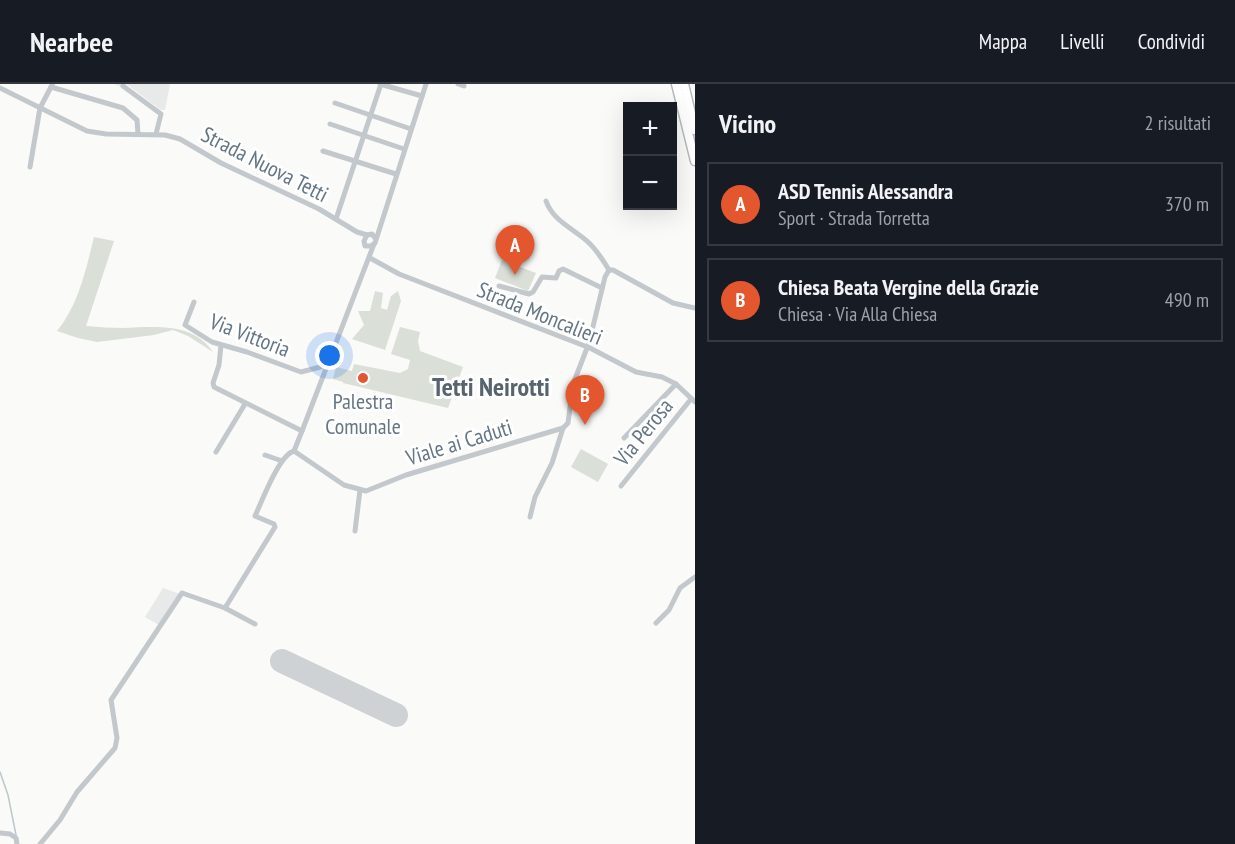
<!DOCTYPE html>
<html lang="it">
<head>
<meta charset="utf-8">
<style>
	:root { --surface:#171b24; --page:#242831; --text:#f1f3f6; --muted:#9ea1a6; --line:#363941; --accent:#e4572e }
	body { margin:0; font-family:"PT Sans Narrow",sans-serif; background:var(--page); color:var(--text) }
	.controls { position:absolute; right:18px; top:18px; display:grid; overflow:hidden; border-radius:0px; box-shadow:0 6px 24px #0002 }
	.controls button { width:54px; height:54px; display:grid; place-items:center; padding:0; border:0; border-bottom:2px solid var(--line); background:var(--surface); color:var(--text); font:30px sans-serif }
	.you { position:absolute; left:330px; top:272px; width:21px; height:21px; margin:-15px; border:4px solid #fff; border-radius:50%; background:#1a73e8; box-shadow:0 0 0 9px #1a73e833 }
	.badge { display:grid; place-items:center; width:39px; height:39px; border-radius:50%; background:var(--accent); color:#fff; font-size:20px; font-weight:700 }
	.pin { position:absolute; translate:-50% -50px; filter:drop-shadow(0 2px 3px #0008) }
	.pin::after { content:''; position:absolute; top:32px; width:21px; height:18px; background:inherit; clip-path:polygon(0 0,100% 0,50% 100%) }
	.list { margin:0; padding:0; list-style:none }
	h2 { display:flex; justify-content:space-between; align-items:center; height:78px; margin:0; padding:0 24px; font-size:26px }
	h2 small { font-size:20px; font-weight:400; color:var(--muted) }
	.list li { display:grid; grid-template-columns:39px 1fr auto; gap:18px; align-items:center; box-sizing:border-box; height:84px; margin:0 12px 12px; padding:0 12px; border:2px solid var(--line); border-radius:0px }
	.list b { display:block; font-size:22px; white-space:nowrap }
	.list p { margin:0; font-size:20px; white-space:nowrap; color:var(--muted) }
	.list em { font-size:20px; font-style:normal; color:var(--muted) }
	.map { position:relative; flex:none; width:695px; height:760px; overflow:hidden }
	header { display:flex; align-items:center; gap:36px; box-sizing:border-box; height:84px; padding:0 30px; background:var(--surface); border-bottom:2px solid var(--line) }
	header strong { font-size:28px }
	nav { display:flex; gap:33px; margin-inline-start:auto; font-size:21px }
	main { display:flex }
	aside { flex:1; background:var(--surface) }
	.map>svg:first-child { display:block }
	.built { fill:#e8e9e9 }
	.green { fill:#dadfd7 }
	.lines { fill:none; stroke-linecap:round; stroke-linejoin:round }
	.stream { stroke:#bbc7cb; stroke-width:1.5 }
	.runway { stroke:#ced2d4; stroke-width:24 }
	.highway-casing { stroke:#b4b9bd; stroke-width:11 }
	.minor { stroke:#c3c8cc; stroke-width:5 }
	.highway { stroke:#fff; stroke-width:8 }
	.poi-dot { fill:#e4572e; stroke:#fff; stroke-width:2 }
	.labels { text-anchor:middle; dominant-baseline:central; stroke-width:6; stroke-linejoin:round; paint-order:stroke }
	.street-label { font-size:22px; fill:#657683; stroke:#fff }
	.poi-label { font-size:22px; fill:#657683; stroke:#fff }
	.quarter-label { font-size:26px; font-weight:bold; fill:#57646e; stroke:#fff }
</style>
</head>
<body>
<header>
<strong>Nearbee</strong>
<nav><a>Mappa</a><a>Livelli</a><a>Condividi</a></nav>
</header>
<main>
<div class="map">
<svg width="695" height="760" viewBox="0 0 695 760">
	<rect width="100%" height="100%" fill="#fafaf8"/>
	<g class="built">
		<polygon points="114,0 170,0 165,26 161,26 128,1 123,0 121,3"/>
		<polygon points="163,504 180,510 159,541 145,533"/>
	</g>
	<g class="green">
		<path d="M94 153 114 157 86 242C98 243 111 244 123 244 155 243 193 238 213 268L188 252 173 246 154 251 97 258 78 254 57 247C79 220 86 185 94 153Z"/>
		<polygon points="502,176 536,189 528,207 495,194"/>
		<polygon points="375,207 383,209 381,224 387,226 391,212 398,207 401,217 385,266 352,255 364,241 358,227 370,227"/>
		<polygon points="400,243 420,248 418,257 420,267 463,283 448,324 343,299 343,298 333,295 336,283 352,287 354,280 400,289 408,285 410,276 391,270"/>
		<polygon points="581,365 608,380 598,398 571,383"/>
	</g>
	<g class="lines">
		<polyline class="stream" points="0,688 8,711 16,751"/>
		<polyline class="runway" points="282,577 396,631"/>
		<g class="highway-casing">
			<g id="highway">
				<polyline points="676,0 695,77"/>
				<polyline points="684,0 695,46"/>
			</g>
		</g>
		<g class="minor">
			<polyline points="380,0 422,12"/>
			<polyline points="458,0 464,2"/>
			<polyline points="123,2 161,30 156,50"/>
			<polyline points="51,3 123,24 137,36 138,50"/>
			<polyline points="0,4 87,47 106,50 165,51 180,55 221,79 319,125 357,148 367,151"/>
			<polyline points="335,19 411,45"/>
			<polyline points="330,40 404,65"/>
			<polyline points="323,67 396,90"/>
			<polyline points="30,83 40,24 52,1"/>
			<path d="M546 117C553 137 574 145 588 158 597 166 603 176 609 186"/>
			<polyline points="336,135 381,0"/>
			<polyline points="375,154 372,150 367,151 364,157 365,162 371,162 375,159 426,0"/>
			<polyline points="370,174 399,190 590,264 636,288 662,293 676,300 695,318"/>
			<polyline points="609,186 613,186 673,219 695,224"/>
			<polyline points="499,202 529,210 533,208 542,193 556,194 559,187 563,185 602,204"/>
			<polyline points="194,218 185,241 212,258 247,268 301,288 328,281"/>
			<polyline points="221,261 219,281 213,299 214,303 302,347"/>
			<polyline points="624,354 676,300"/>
			<polyline points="294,367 344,401 366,407 406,391 563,344"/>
			<polyline points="216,368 245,320"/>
			<polyline points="265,371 282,377"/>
			<polyline points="621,402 691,315"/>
			<polyline points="530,433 535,413 552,379 563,344 568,339 573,300 589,259 605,193 609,186"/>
			<polyline points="355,447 360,406"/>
			<polyline points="225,524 255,540"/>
			<polyline points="656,539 669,526 680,504 695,493"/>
			<polyline points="0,749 10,750 16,754 17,760"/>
			<path d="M40 760 60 736 77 708 115 664 117 654 111 616 182 509 225 524 275 443 274 440 255 432C262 417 279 371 294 367L302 347 374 160"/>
		</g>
		<use href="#highway" class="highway"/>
	</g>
	<circle class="poi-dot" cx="363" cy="294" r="6"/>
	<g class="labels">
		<g class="street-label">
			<text transform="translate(265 80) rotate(27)">Strada Nuova Tetti</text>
			<text transform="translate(540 229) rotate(22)">Strada Moncalieri</text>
			<text transform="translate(250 251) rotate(21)">Via Vittoria</text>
			<text transform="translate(643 348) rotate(-51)">Via Perosa</text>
			<text transform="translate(459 358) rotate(-17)">Viale ai Caduti</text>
		</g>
		<g class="poi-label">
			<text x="363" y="317">Palestra<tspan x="363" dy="25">Comunale</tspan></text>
		</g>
		<g class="quarter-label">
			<text x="491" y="302">Tetti Neirotti</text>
		</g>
	</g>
</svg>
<div class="controls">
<button>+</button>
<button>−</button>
</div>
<div class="you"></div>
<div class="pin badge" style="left:515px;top:191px">A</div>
<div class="pin badge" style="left:585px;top:341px">B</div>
</div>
<aside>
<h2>Vicino<small>2 risultati</small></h2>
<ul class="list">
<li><span class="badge">A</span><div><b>ASD Tennis Alessandra</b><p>Sport · Strada Torretta</p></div><em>370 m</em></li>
<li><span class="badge">B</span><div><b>Chiesa Beata Vergine della Grazie</b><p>Chiesa · Via Alla Chiesa</p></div><em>490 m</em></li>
</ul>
</aside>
</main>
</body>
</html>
